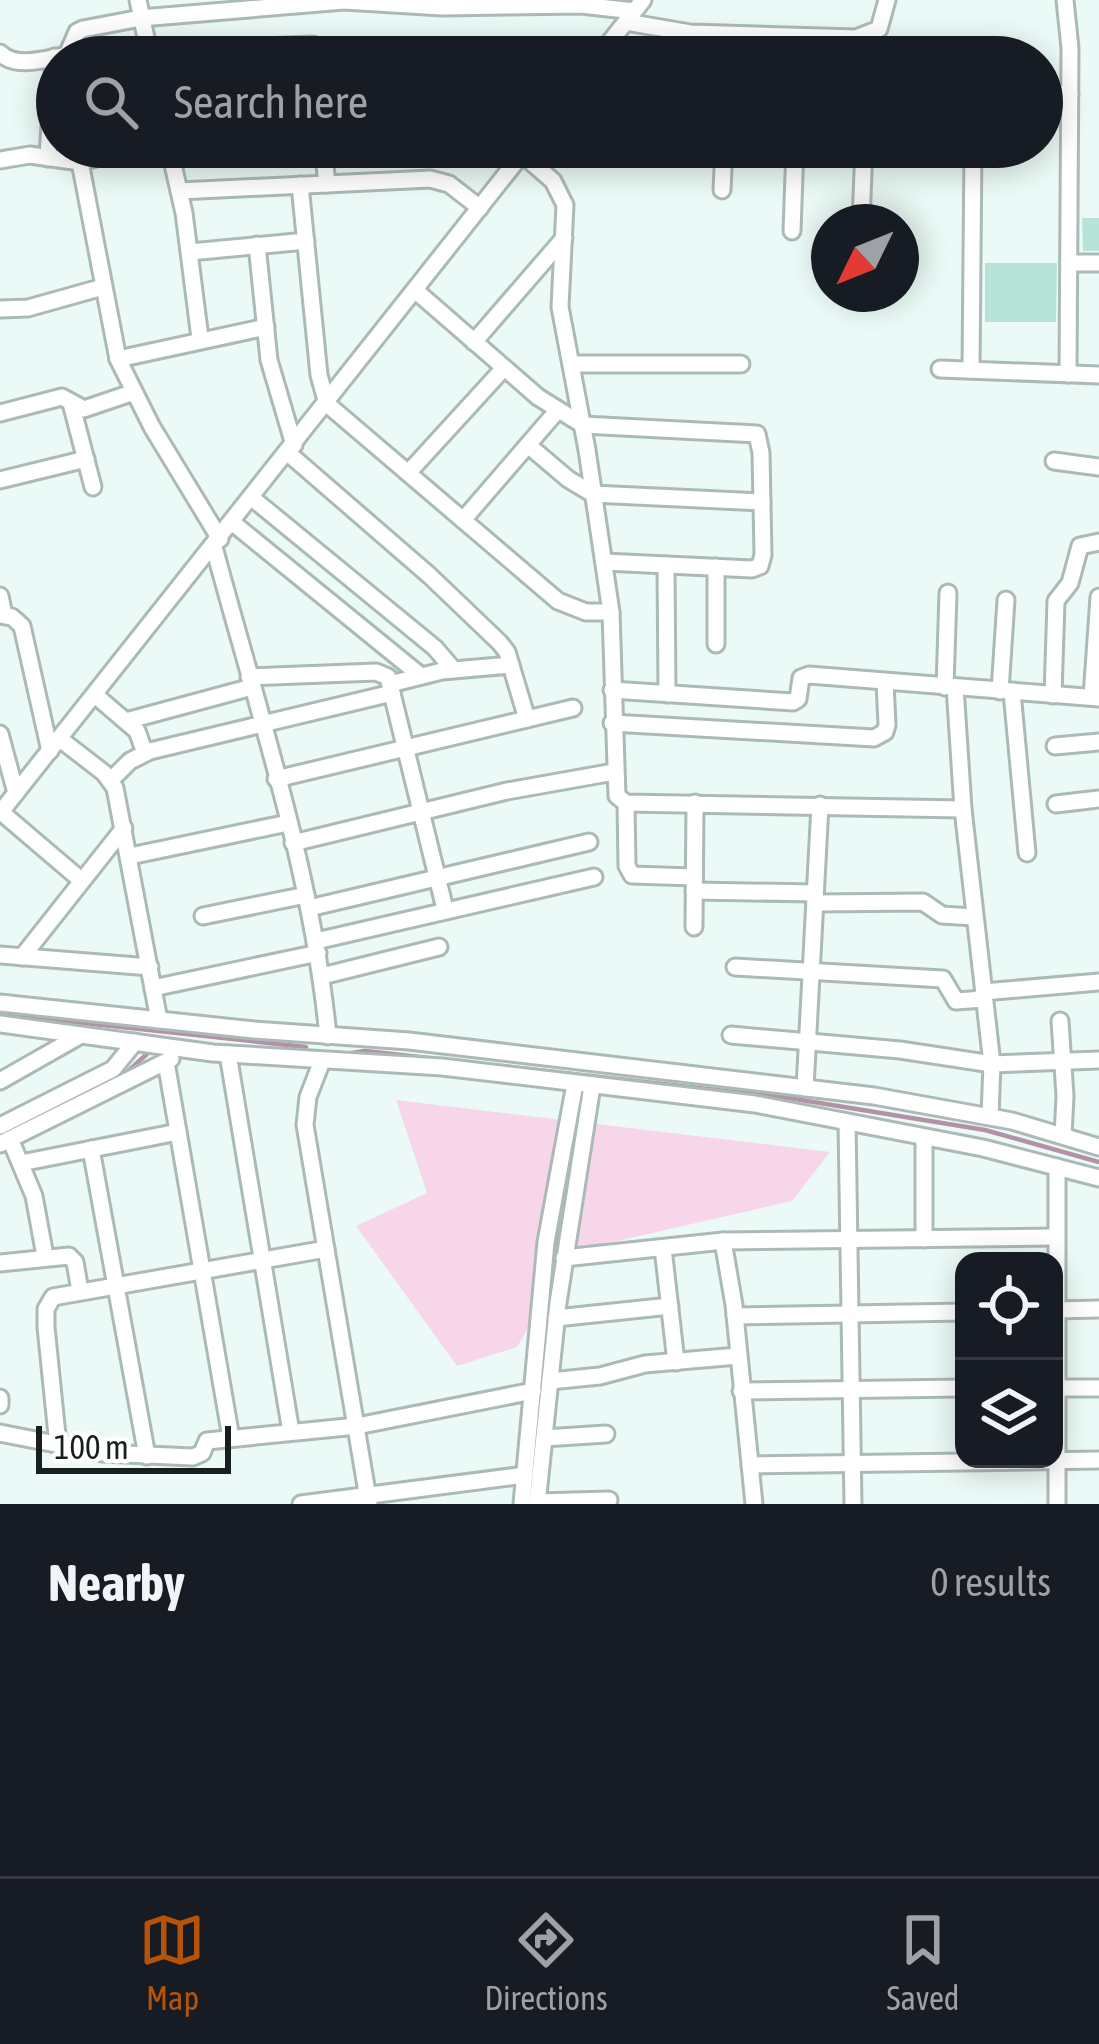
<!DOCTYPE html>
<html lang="en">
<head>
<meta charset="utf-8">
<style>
	:root { --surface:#171b24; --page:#20242c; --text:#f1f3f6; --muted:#9ea1a6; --line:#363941; --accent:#b45309 }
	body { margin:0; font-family:"Asap Condensed",sans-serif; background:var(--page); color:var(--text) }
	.controls { position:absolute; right:36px; bottom:36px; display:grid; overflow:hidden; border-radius:24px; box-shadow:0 6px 30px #0003 }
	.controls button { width:108px; height:108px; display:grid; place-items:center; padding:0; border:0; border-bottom:3px solid var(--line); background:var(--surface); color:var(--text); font:60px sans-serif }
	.compass { position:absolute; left:811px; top:204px; width:108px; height:108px; border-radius:50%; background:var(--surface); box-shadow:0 6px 30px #0003; rotate:227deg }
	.scale { position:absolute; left:36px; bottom:30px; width:195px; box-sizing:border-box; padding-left:12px; border:6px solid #191f1e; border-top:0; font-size:33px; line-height:42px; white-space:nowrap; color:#191f1e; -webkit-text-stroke:9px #fff; paint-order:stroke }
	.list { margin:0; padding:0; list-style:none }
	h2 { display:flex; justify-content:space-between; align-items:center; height:156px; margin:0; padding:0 48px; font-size:51px }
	h2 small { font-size:39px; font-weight:400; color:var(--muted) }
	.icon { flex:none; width:66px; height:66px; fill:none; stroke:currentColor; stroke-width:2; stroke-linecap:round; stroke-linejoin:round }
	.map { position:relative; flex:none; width:1099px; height:1504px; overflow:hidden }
	.search { position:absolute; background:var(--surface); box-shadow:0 6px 30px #0003; left:36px; right:36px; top:36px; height:132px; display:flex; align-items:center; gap:30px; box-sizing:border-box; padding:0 42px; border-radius:66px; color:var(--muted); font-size:45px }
	.sheet { height:372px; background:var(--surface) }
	nav { display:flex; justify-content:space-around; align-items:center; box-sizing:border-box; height:168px; border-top:3px solid var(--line); background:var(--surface); font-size:33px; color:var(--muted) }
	nav a { display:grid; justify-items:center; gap:6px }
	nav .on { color:var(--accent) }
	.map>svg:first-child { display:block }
	.green { fill:#f7d6e9 }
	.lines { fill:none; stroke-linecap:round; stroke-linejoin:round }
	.stream { stroke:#b392a6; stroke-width:4.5 }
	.building { fill:#b7e3d9 }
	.minor-casing { stroke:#acbab7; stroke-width:21 }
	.minor { stroke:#fff; stroke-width:15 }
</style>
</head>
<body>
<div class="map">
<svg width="1099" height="1504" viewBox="0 0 1099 1504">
	<rect width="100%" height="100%" fill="#ebfaf6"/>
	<polygon class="green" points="396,1100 830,1152 792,1201 573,1251 517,1347 457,1366 356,1226 427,1193"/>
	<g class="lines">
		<g class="stream">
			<polyline points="0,1014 306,1047"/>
			<polyline points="345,1054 365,1051 789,1098 985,1130 1099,1162"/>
			<polyline points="125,1074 148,1053"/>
			<polyline points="549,1289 567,1177"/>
		</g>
	</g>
	<g class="building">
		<polygon points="1082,218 1099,218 1099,251 1083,251"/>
		<polygon points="985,263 1057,263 1056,322 985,322"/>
	</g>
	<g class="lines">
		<g class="minor-casing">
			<g id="minor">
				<polyline points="138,0 150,57"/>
				<polyline points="1065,0 1070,48 1068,374"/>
				<polyline points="626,22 690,33 856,38 879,29 887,0"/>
				<path d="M0 53C16 69 46 59 67 55L77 32 83 29 141 18 344 1 442 7 581 5 634 11"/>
				<polyline points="138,57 148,51 313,45 319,49 319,57"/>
				<polyline points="598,57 643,0"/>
				<polyline points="1042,94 1070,94"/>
				<polyline points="169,147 184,213 200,338"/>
				<polyline points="323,147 327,184"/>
				<polyline points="724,151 864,154"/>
				<polyline points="522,154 553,181 565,205 560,307 587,450 611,612 617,796 626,803 963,809"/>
				<polyline points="48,158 54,57"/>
				<polyline points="0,160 30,155 80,162 140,147"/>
				<polyline points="80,162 118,359 152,427 220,539"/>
				<polyline points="300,185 319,375 327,404 558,601 586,612 611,612"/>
				<polyline points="722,190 724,147"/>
				<polyline points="179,191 430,179 449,184 480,208"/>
				<polyline points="861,222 864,147"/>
				<polyline points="792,231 795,147"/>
				<polyline points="257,245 269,360 294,445"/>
				<polyline points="190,252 306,241"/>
				<polyline points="1069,263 1099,263"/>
				<polyline points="416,291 538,397 583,425 757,434 761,453 763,555 760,566 752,569 604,562"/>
				<polyline points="858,296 858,294"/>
				<polyline points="0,309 28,308 103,287"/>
				<polyline points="474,342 564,238"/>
				<polyline points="118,359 266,327"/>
				<polyline points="571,364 741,364"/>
				<polyline points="940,369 1099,375"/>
				<polyline points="971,370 973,147"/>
				<polyline points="71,403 93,487"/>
				<polyline points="0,413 62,397 84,409 134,392"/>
				<polyline points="528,445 568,479 593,494 762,502"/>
				<polyline points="288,453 430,576 500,643 507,652 527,719"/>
				<polyline points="1054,461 1099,467"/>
				<polyline points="408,473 504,368"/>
				<polyline points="0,480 86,459"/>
				<polyline points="252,498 435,648 453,669"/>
				<polyline points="463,520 557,411"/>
				<polyline points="233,523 421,676"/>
				<path d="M214 547C257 708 312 870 328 1036"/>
				<polyline points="666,565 667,694"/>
				<polyline points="0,596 4,615"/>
				<polyline points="0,615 12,617 22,626 50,751"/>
				<polyline points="716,644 716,567"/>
				<polyline points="249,677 376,672 388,677 445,909"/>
				<polyline points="390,684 442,671 511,665"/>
				<polyline points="945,687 948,593"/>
				<polyline points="955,687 963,809 992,1064 990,1116"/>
				<polyline points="612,690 793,702 798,699 801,678 809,675 1099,698"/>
				<polyline points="1000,691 1006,600"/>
				<polyline points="1012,692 1027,853"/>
				<polyline points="95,695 137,731 145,753"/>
				<polyline points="1053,695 1056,601 1070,583 1080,546 1099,542"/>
				<polyline points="1092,697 1099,597"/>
				<polyline points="126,721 252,687"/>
				<polyline points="612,723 874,738 885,732 887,725 885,682"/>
				<polyline points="0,734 16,793"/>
				<polyline points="60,739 104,773 115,788 159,1020"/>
				<polyline points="1055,746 1099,742"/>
				<polyline points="276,779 573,708"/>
				<polyline points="111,780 130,761 150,751 392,693"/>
				<polyline points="626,803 627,866 632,875 694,877"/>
				<polyline points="1056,804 1099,799"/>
				<polyline points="1,812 82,881"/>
				<polyline points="0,813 526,149"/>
				<polyline points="293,843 507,791 614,772"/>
				<polyline points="130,856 288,823"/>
				<polyline points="694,891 815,893"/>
				<polyline points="815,903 923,902 942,915 974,917"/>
				<polyline points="309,908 589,842"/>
				<polyline points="203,916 306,895"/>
				<polyline points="694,927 695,803"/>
				<polyline points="316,941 594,877"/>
				<polyline points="0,955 150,967"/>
				<polyline points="22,957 124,828"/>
				<polyline points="735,967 943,979 956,1001 984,999"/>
				<polyline points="322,976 439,947"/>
				<polyline points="153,988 318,953"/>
				<polyline points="983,992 1099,982"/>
				<polyline points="0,1003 254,1030 409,1041 874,1096 1012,1121 1099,1147"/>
				<polyline points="1060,1021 1065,1096 1063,1136"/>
				<polyline points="0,1024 213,1053 442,1067 755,1104 983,1148 1099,1178"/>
				<polyline points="731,1035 900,1050 992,1064 1099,1060"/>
				<polyline points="228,1054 291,1432"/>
				<polyline points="322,1061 308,1097 305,1125 369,1504"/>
				<polyline points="166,1062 231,1438"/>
				<polyline points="0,1081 81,1035"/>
				<polyline points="805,1088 820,805"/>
				<polyline points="847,1122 853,1504"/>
				<polyline points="0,1126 113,1069 135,1042"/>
				<polyline points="924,1137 924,1239"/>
				<polyline points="10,1139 34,1196 45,1256"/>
				<polyline points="0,1144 171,1059"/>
				<polyline points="91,1149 147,1456"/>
				<polyline points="21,1163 178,1132"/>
				<polyline points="723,1241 734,1305 754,1504"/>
				<polyline points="663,1248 676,1362"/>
				<polyline points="564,1258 723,1241 1055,1237"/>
				<polyline points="0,1263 69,1256 75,1262 80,1291"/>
				<polyline points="1054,1310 1099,1309"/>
				<polyline points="735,1316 964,1312"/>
				<polyline points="556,1318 670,1306"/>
				<polyline points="550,1381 600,1376 645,1364 738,1356"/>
				<polyline points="1054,1388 1099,1388"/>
				<polyline points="741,1391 964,1388"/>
				<polyline points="0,1398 0,1405"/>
				<polyline points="0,1433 102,1453 193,1457 202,1453 207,1441 357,1426 533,1391"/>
				<polyline points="544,1438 606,1434"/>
				<polyline points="58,1445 46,1327 46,1309 53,1297 326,1249"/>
				<polyline points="750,1465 1099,1460"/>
				<polyline points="537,1502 609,1500"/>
				<polyline points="301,1504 525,1475"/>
				<polyline points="522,1504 546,1242 575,1084"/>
				<polyline points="537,1504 558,1303 592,1086"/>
				<polyline points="1057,1504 1057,1167"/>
			</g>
		</g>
		<use href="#minor" class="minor"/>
	</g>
</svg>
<div class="controls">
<button><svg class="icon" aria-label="locate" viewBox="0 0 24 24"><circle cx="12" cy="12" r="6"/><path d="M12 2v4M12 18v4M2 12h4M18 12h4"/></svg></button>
<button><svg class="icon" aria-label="layers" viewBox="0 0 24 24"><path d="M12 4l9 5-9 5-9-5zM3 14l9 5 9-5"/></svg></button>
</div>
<svg class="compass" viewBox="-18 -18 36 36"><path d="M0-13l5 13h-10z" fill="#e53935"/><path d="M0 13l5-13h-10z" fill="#9ea1a6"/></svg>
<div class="scale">100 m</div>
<div class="search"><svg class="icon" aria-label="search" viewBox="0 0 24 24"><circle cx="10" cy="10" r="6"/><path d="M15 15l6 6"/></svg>Search here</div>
</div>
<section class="sheet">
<h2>Nearby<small>0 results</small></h2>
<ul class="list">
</ul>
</section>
<nav>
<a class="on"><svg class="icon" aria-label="map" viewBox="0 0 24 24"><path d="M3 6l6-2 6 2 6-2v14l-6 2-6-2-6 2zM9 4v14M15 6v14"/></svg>Map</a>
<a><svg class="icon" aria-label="directions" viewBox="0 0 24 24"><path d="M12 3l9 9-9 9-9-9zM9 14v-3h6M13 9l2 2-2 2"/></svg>Directions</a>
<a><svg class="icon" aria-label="saved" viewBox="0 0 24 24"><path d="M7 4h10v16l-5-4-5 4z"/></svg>Saved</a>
</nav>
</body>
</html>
